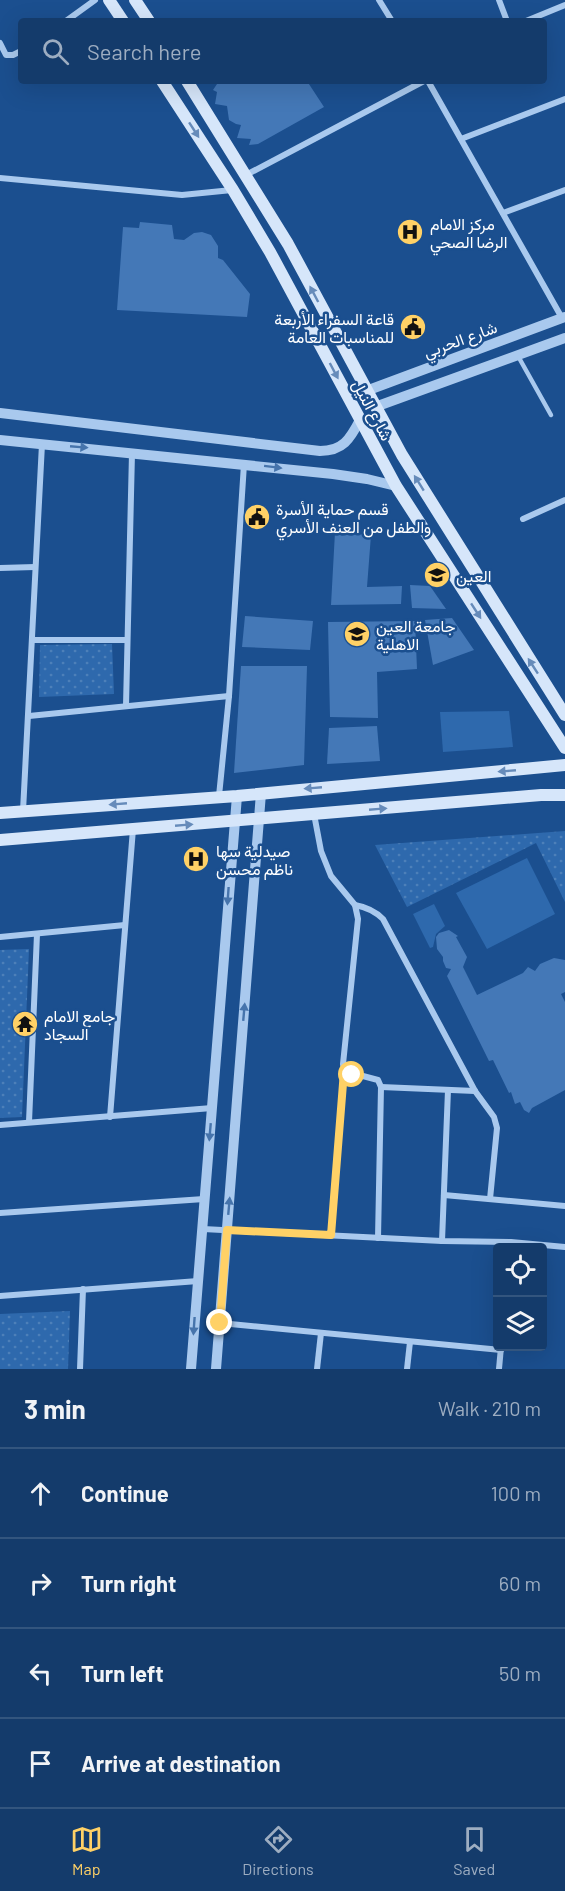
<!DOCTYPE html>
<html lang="en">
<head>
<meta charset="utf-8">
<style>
	:root { --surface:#143b6b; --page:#1d4271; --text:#f1f3f6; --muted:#9dadc1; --line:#33557e; --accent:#ffd166 }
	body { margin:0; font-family:Barlow,Vazirmatn,sans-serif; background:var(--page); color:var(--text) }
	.controls { position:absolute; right:18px; bottom:18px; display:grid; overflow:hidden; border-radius:6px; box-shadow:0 6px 24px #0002 }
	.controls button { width:54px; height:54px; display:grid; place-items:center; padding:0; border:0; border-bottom:2px solid var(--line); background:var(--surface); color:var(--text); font:30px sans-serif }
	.stop { position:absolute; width:18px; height:18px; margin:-14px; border:4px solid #ffd166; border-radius:50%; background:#fff }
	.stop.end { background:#ffd166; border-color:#fff; box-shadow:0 2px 6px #0008 }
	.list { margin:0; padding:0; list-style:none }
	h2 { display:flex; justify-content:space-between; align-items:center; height:78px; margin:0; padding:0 24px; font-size:26px }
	h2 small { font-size:20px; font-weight:400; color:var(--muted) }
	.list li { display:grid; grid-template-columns:39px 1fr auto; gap:18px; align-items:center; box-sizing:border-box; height:90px; padding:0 24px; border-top:2px solid var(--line) }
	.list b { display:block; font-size:22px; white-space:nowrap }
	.list em { font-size:20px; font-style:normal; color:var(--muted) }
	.icon { flex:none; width:33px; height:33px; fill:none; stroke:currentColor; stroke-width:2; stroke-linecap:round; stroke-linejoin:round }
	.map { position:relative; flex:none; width:565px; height:1369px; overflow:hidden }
	.search { position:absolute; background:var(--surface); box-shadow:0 6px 24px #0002; left:18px; right:18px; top:18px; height:66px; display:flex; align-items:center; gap:15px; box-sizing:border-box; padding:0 21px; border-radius:6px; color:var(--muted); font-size:22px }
	.sheet { height:438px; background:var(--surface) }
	nav { display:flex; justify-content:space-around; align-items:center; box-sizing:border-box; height:84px; border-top:2px solid var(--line); background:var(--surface); font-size:16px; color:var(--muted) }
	nav a { display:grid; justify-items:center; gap:3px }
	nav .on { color:var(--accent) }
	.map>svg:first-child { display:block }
	.grass { fill:#2e69ad }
	.park { fill:url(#park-dots) }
	.building { fill:#4478b7 }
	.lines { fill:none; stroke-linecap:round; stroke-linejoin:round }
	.service { stroke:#a9c9ee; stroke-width:4.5 }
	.minor { stroke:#a9c9ee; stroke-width:6 }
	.tertiary { stroke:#a9c9ee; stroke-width:10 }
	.secondary { stroke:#d6e6fa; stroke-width:12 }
	.oneway { fill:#668bba }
	.oneway2 { fill:#4674ac }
	.route { stroke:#ffd166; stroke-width:8 }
	.labels { text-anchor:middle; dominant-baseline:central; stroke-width:5; stroke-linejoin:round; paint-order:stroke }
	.poi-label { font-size:16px; fill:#fff; stroke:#1b4f8f; text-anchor:start }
	.street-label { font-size:16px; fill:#fff; stroke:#1b4f8f }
</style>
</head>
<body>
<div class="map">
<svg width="565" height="1369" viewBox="0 0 565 1369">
	<defs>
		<pattern id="park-dots" width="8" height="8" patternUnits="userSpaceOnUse" patternTransform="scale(1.5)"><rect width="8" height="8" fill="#2e69ad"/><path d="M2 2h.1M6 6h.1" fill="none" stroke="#4d80b9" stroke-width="1.8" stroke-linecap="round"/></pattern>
	</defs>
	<rect width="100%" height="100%" fill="#1b4f8f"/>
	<g class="grass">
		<polygon points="509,711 513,747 443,752 440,712"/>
		<polygon points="527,858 555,914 487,949 456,893"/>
		<polygon points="434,904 445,926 436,934 433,947 430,948 413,914"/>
	</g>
	<g class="park">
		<polygon points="112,644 114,694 39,697 40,645"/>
		<polygon points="565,831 565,902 536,843 407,907 375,845"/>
		<polygon points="29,949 22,1117 0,1118 0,950"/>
		<polygon points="70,1311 68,1369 0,1369 0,1314"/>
	</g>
	<g class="building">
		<polygon points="219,81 307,81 324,107 258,144 249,145 251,139 237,138 241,125 236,124 229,120 227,106 215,104 217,92 213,90"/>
		<polygon points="140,222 172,225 174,239 184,240 194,233 202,232 211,235 218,246 218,258 223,260 250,294 247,317 117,310 123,227 139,228"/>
		<polygon points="335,532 371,535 367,587 402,586 401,604 331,605"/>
		<polygon points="410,585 430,586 446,609 412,608"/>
		<polygon points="245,616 313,621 310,650 242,647"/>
		<polygon points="452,618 474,650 433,665 425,620"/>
		<polygon points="415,621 417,669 377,672 378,718 330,717 328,622"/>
		<polygon points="241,666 307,666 304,765 234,773"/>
		<polygon points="377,726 380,761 327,764 329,728"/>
		<polygon points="449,930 458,936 456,937 467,957 463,967 477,995 523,973 528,967 535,971 540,964 554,958 565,960 565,992 561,994 565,1002 565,1090 532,1108 529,1113 524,1110 520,1102 515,1104 511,1092 509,1093 493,1060 489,1061 447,976 451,969 446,968 443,961 443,957 437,949 436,937 439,933"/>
	</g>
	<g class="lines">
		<polyline class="service" points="518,356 551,415"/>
		<g class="minor">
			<polyline points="379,0 392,21"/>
			<polyline points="499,0 507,21"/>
			<polyline points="66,21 95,0"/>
			<polyline points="526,21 565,5"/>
			<polyline points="0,43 6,55 13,55 21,51"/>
			<polyline points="428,81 562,318"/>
			<polyline points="461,139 565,99"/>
			<polyline points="246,175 424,81"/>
			<polyline points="0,178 182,195 232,190"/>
			<polyline points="503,213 565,190"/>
			<polyline points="523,519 565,500"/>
			<polyline points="0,568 35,567"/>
			<polyline points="33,640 127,640"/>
			<polyline points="126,706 132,453"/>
			<polyline points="29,716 229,696"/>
			<polyline points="219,796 229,696 244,464"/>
			<polyline points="23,811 42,444"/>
			<polyline points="314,814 321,851 331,876 355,905 358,919 343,1064 344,1071 378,1080 381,1087 378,1238"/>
			<path d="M355 905C366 907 375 911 383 919L475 1091 494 1117 497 1128 490 1199"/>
			<polyline points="0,937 125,925"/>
			<polyline points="381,1087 475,1091"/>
			<polyline points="110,1117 133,829"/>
			<polyline points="29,1122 37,934"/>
			<polyline points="0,1125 212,1108"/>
			<polyline points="444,1195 565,1206"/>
			<polyline points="0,1213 204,1199"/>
			<polyline points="203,1229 442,1241 511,1242 565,1247"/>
			<polyline points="331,1235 344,1071"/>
			<polyline points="442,1241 448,1090"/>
			<polyline points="0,1296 198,1281"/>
			<polyline points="220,1323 501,1350"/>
			<polyline points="80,1369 83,1289"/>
			<polyline points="317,1369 321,1333"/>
			<polyline points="407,1369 410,1342"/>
			<polyline points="499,1369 501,1347"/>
		</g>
		<g class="tertiary">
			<polyline points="366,391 565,317"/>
			<polyline points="375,407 565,338"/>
			<path d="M0 413 320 451C343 451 350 439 360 420"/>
			<polyline points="0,440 333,474 367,479 396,486"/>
			<polyline points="191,1369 237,796"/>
			<polyline points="216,1369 261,793"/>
		</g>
		<g class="secondary">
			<polyline points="109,0 123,21"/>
			<polyline points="135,0 149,21"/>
			<polyline points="162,81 233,190 270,252 396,486 565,748"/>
			<polyline points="187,81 288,244 402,455 565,715"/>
			<polyline points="0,813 237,796 565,765"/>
			<polyline points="0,840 541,795 565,795"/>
		</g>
	</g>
	<defs><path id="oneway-solid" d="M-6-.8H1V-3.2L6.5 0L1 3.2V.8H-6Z" transform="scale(1.5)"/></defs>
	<g class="oneway">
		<use href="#oneway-solid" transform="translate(194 130) rotate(57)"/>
		<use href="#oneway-solid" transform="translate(314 294) rotate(-118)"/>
		<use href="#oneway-solid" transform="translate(334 371) rotate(62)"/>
		<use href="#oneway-solid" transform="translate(419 483) rotate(-122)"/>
		<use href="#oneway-solid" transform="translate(476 611) rotate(57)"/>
		<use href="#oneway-solid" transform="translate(533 666) rotate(-123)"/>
		<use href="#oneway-solid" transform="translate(507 771) rotate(175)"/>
		<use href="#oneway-solid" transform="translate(313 788) rotate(175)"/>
		<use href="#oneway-solid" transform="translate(118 804) rotate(175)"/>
		<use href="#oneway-solid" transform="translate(378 809) rotate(-5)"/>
		<use href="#oneway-solid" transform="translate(184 825) rotate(-5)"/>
	</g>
	<g class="oneway2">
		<use href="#oneway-solid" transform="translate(79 447) rotate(5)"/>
		<use href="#oneway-solid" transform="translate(273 467) rotate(7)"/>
		<use href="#oneway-solid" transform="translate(228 896) rotate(94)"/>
		<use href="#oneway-solid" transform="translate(244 1012) rotate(-85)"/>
		<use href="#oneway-solid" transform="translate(210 1132) rotate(95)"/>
		<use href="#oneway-solid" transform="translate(229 1206) rotate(-85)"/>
		<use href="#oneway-solid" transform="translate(194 1326) rotate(94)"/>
	</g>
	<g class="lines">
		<polyline class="route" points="220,1323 227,1230 331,1235 344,1071 352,1075"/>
	</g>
	<defs>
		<g id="hospital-disc" transform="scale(1.35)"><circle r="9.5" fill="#ffd166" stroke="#1b4f8f"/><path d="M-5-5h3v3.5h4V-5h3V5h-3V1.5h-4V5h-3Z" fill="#111"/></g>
		<g id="civic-disc" transform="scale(1.35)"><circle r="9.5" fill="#ffd166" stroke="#1b4f8f"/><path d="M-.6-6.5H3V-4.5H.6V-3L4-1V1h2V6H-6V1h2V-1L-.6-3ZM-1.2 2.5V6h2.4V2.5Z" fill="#111"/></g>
		<g id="university-disc" transform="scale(1.35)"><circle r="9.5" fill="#ffd166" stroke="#1b4f8f"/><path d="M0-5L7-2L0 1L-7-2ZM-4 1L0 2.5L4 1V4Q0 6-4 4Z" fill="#111"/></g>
		<g id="temple-disc" transform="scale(1.35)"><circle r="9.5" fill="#ffd166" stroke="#1b4f8f"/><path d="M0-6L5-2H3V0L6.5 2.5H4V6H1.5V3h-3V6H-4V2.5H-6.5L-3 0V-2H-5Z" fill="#111"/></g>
	</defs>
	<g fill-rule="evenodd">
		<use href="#hospital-disc" x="410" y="232"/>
		<use href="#civic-disc" x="413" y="327"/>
		<use href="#civic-disc" x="257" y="517"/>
		<use href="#university-disc" x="437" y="575"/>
		<use href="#university-disc" x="357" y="634"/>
		<use href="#hospital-disc" x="196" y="859"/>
		<use href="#temple-disc" x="25" y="1024"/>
	</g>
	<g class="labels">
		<g class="poi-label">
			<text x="430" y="223">مركز الامام<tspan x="430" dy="18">الرضا الصحي</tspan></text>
			<text x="394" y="318" text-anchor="end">قاعة السفراء الأربعة<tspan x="394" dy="18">للمناسبات العامة</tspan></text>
			<text x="276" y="508">قسم حماية الأسرة<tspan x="276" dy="18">والطفل من العنف الأسري</tspan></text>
			<text x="456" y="575">العين</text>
			<text x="376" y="625">جامعة العين<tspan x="376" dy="18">الاهلية</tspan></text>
			<text x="216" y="850">صيدلية سها<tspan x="216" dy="18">ناظم محسن</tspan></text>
			<text x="44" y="1015">جامع الامام<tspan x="44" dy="18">السجاد</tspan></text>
		</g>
		<g class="street-label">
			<text transform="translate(460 339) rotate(-20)">شارع الحربي</text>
			<text transform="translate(373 410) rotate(62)">شارع النيل</text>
		</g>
	</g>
</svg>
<div class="controls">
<button><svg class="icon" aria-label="locate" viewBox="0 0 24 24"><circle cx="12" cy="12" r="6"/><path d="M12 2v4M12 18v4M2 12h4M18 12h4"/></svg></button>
<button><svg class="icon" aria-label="layers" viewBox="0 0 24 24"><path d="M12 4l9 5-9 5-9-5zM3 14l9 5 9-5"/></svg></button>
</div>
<div class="stop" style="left:352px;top:1075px"></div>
<div class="stop end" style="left:220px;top:1323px"></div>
<div class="search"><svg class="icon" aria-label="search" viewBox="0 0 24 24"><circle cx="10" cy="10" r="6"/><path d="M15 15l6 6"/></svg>Search here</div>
</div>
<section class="sheet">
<h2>3 min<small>Walk · 210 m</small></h2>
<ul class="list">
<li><svg class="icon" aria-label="ahead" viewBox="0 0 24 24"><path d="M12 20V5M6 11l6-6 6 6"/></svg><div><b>Continue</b></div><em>100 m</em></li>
<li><svg class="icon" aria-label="right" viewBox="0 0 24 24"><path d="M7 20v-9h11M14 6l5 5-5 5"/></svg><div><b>Turn right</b></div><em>60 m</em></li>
<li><svg class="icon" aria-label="left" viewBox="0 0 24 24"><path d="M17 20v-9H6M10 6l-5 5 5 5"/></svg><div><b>Turn left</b></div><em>50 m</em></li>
<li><svg class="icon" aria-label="arrive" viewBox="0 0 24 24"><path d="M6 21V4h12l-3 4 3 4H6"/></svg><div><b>Arrive at destination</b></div></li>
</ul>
</section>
<nav>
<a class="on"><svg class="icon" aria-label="map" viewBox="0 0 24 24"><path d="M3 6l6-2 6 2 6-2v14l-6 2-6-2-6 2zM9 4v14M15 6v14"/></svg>Map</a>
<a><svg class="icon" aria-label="directions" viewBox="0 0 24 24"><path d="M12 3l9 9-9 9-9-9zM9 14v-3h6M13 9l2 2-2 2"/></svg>Directions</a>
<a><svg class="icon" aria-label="saved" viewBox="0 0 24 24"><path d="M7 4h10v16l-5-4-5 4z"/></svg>Saved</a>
</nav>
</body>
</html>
